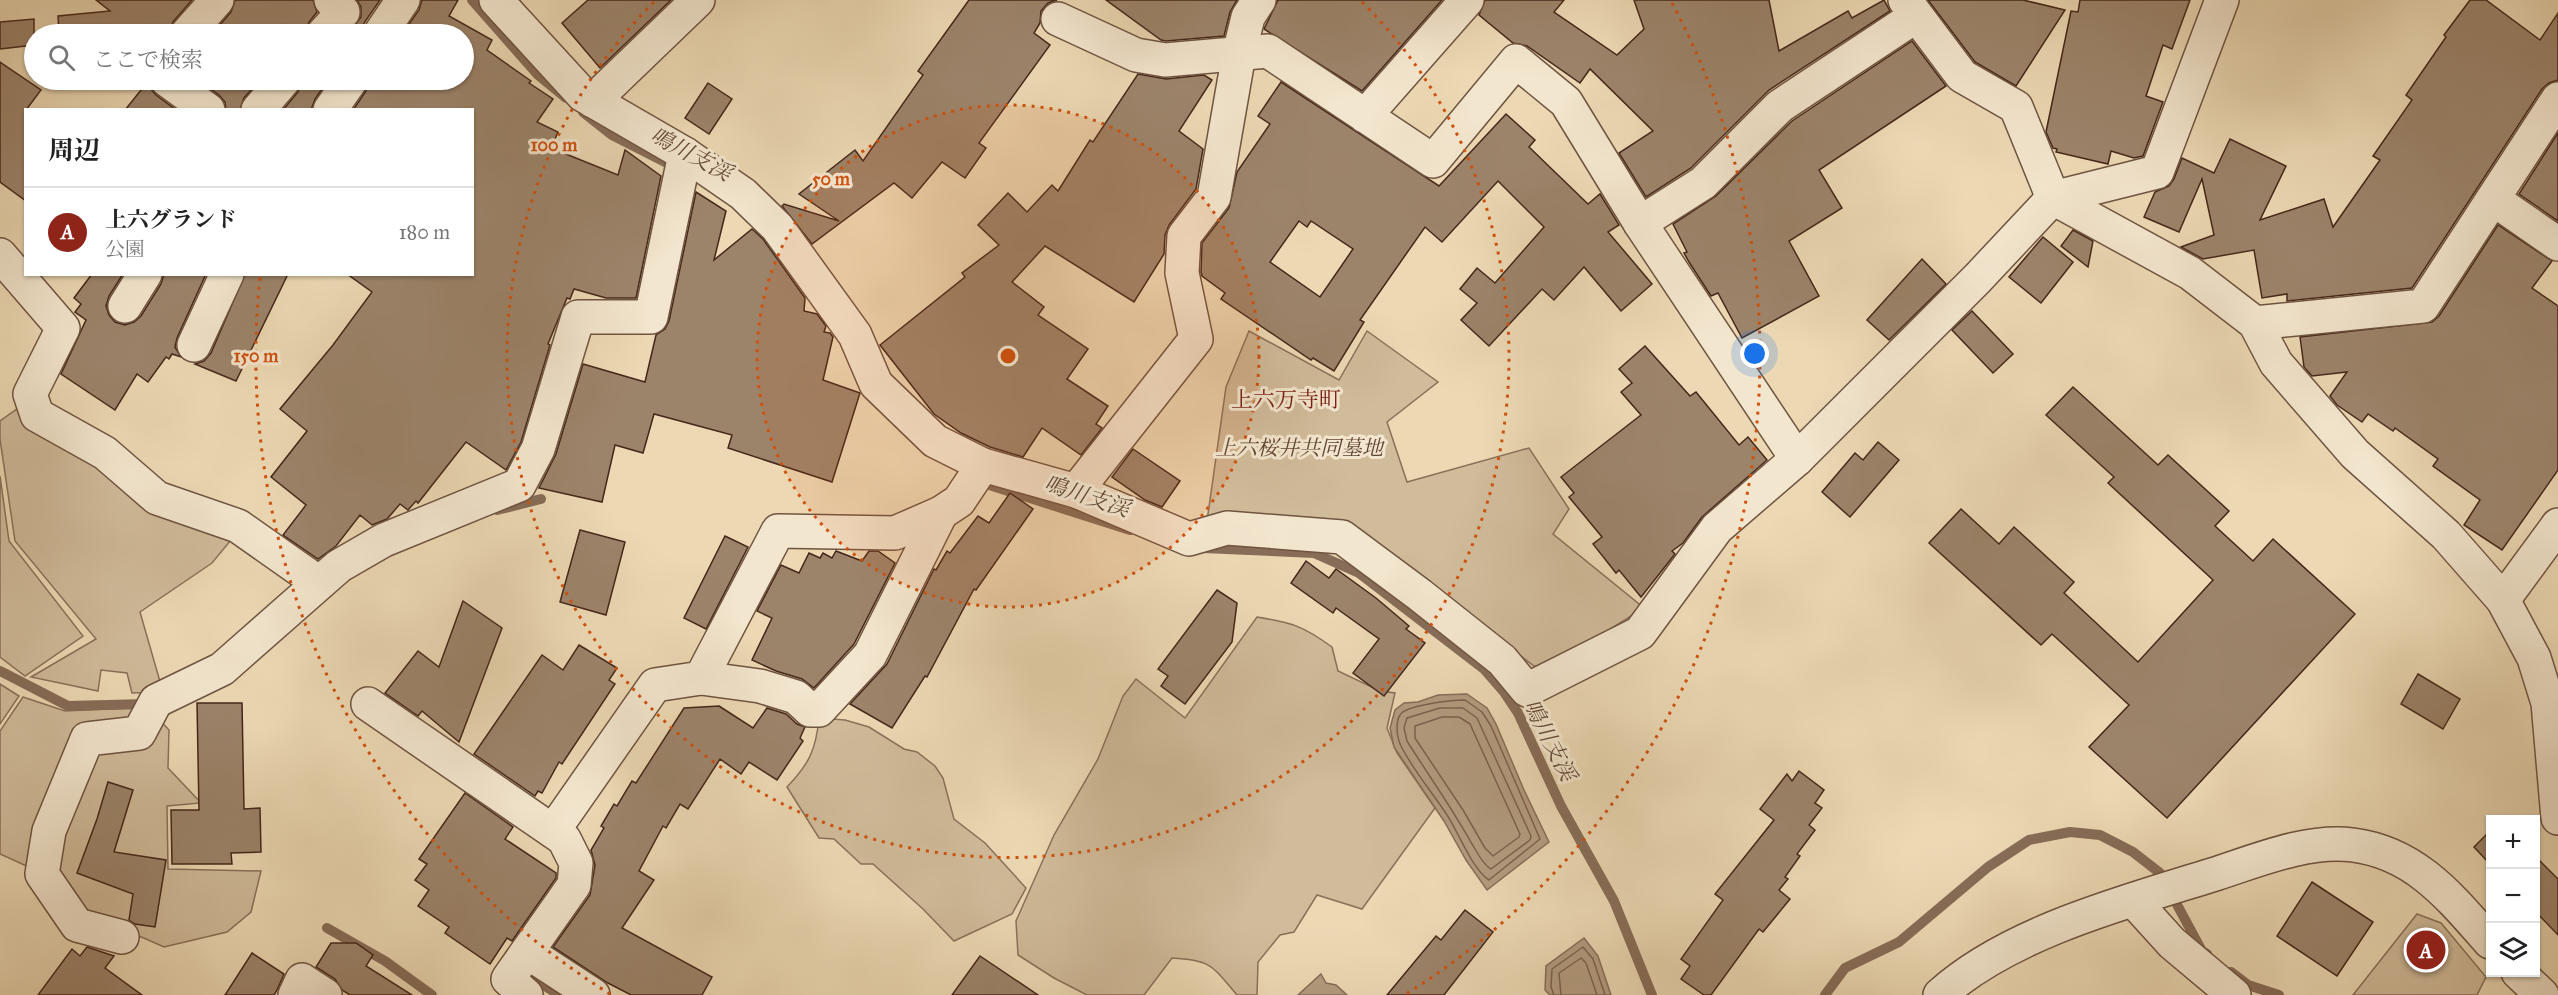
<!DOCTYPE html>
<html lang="ja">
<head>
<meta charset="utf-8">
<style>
	:root { --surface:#fff; --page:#f6f6f6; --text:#222; --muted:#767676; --line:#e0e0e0; --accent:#8f2418 }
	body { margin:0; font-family:"IM FELL Great Primer","Noto Serif JP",serif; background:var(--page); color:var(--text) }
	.controls { position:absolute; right:18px; bottom:18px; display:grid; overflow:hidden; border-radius:0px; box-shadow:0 2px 4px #0004 }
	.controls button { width:54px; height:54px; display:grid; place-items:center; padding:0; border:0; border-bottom:2px solid var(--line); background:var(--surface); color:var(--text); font:30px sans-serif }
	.you { position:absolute; left:1755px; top:354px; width:21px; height:21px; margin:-15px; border:4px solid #fff; border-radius:50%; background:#1a73e8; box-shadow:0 0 0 9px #1a73e833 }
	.badge { display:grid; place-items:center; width:39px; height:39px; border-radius:50%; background:var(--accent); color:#fff; font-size:20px; font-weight:700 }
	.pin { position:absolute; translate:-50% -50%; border:3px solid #fff; box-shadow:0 2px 6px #0006 }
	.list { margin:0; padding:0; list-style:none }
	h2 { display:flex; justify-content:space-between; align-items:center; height:78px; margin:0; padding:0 24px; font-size:26px }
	h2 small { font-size:20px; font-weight:400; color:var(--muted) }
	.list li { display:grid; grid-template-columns:39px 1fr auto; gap:18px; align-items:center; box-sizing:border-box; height:90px; padding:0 24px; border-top:2px solid var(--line) }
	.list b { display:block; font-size:22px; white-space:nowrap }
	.list p { margin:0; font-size:20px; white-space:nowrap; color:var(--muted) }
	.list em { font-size:20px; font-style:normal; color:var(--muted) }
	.icon { flex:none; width:33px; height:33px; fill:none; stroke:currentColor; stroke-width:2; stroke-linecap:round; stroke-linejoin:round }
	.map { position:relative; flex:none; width:2558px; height:995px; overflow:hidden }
	.search { position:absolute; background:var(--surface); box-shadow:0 2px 4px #0004; left:24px; top:24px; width:450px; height:66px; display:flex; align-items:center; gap:15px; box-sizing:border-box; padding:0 21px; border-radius:33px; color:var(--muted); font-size:22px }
	.panel { position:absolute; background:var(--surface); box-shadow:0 2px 4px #0004; left:24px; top:108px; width:450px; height:168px; border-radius:0px }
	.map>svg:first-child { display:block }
	.green { fill:#d0bb9a; stroke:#8a715a; stroke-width:1.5 }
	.water { fill:#b39c80; stroke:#876d58; stroke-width:1.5 }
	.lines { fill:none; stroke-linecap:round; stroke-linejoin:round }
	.shore { stroke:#7c624e; stroke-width:1.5 }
	.stream { stroke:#876d58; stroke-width:10 }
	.building { fill:#9c846b; stroke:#45271b; stroke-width:1.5; fill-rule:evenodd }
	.minor-casing { stroke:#6f5441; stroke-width:36 }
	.minor { stroke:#f3e6ce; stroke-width:33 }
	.ring { fill:none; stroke:#d0520e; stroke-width:3; stroke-dasharray:3 6 }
	.labels { text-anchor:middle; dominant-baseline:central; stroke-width:6; stroke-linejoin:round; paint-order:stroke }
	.park-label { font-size:21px; font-style:italic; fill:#614534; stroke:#f3e6ce }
	.water-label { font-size:22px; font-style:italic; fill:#664a39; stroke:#f3e6ce }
	.neighbourhood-label { font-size:22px; fill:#7a1f14; stroke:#f3e6ce }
	.centre { fill:#d0520e; stroke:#f3e6ce; stroke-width:3 }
	.ring-label { font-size:18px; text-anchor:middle; font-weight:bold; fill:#d0520e; stroke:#f3e6ce; stroke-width:6; stroke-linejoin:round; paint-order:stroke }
</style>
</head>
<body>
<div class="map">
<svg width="2558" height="995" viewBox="0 0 2558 995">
	<rect width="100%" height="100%" fill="#ecd9b4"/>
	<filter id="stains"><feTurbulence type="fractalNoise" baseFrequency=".00333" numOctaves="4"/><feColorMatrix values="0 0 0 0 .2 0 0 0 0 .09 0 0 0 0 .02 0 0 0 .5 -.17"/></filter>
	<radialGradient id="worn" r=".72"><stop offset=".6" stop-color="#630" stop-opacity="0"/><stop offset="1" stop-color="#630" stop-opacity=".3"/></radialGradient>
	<g class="green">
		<polygon points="1249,331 1339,380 1367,331 1438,382 1387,422 1407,482 1529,448 1569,509 1553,534 1644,608 1551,666 1534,666 1355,531 1207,521 1226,387"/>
		<polygon points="17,409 236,534 212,563 140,612 163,692 132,693 127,673 101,670 98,691 31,677 96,639 15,541 0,439 0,421"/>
		<polygon points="0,476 9,541 83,636 25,676 0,657"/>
		<path d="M1257 617C1293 623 1303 626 1332 647L1338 671 1380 691 1395 693 1387 728 1397 753 1435 808 1362 909 1317 895 1294 932 1280 935 1258 962 1257 995H1237C1212 966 1212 960 1172 958L1144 995H1087L1054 978 1018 955 1016 921 1054 835 1098 759 1123 696 1136 679 1185 718Z"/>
		<polygon points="0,684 19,696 0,724"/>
		<polygon points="23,697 65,711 146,707 137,726 81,732 33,869 0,854 0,731"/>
		<polygon points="158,718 169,730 168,768 201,803 167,806 168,869 261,871 251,912 227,932 164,947 121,928 83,917 49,869 93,745"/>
		<path d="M819 718 845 720 869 727 904 749 917 752 935 766 943 778 954 819 985 843 1026 888 1012 914 954 941 923 909 873 864H861L834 839 819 838 787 787C809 764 816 750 819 718Z"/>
		<polygon points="2417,914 2441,923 2486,977 2477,995 2353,995"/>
	</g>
	<g class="water">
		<polygon points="1467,694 1487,708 1496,724 1524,790 1549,842 1487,890 1466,860 1444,821 1394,747 1390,728 1395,710 1404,703 1418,702 1438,695"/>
		<polygon points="1584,938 1598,956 1611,995 1550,995 1545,990 1546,966"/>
		<polygon points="1321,974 1326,983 1336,985 1347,995 1298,995"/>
	</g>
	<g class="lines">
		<g class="shore">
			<path d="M1465 700 1482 712 1491 726 1540 839 1489 880C1472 869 1459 833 1447 815 1432 792 1413 770 1401 746 1397 738 1395 723 1400 715 1405 705 1453 700 1465 700Z"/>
			<path d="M1440 708H1463L1477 718 1531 836 1530 840 1491 869C1483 865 1477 852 1472 844 1452 808 1429 776 1407 741L1404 728 1407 718Z"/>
			<polygon points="1442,717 1459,717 1470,724 1520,834 1519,837 1493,856 1485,848 1463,810 1415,738 1415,726"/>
			<polyline points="1554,995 1551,987 1552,969 1583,947 1593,959 1605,995"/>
			<polyline points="1561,995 1559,973 1581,958 1586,963 1597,995"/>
		</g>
		<g class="stream">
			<polyline points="472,0 538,75 566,98"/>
			<polyline points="583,112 612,135 677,168"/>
			<polyline points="978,478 983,483 1130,530"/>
			<polyline points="497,510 541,499"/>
			<polyline points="1203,548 1314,553 1359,573 1484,669 1504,692 1518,713 1561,806 1614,901 1652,995"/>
			<polyline points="0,671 68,706 147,704"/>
			<polyline points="327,928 385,961 432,995"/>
			<polyline points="2231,972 2248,985 2279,995"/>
			<polyline points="520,985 530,977 560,995"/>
			<polyline points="1825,995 1845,968 1899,942 1988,867 2029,840 2070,832 2100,835 2133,852 2160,873 2202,951 2207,954"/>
		</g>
	</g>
	<g class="building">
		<polygon points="96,0 192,0 173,22 169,34 59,34 58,16 110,11"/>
		<polygon points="235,0 313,0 317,12 309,22 305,34 212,34 231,12"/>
		<polygon points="357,0 380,0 364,23 362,34 348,34 361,17 361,7"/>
		<polygon points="422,0 458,0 449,16 492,40 487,50 531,81 529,83 553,99 537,122 558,132 551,148 618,175 625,150 661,176 636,298 606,298 574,289 570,299 567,298 548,344 550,345 521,442 506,470 466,442 418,503 416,501 408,510 400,504 387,519 372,525 360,515 336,546 318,559 283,535 306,505 271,477 307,431 280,409 333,345 372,292 347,274 472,274 472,110 353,110 366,91 369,80 464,80 464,34 402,34 419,10"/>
		<polygon points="588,0 671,0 600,68 562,23"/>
		<polygon points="969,0 1057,0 1048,3 1041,11 1040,23 1034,33 1050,45 979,143 986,148 965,178 942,162 912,198 894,183 812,244 782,206 784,204 839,221 799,194 855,150 863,161 923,75 918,71"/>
		<polygon points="1106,0 1237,0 1230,12 1224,36 1166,41 1161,40"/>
		<polygon points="1278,0 1442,0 1362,91 1264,29"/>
		<polygon points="1485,0 1564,0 1554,12 1617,55 1644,29 1634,0 1769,0 1779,51 1848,11 1852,18 1884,0 1890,11 1769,90 1691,168 1646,197 1619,153 1653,131 1590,69 1580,83 1527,46 1513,43 1479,15"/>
		<polygon points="1928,0 2023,0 2065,10 2016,86 1975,62"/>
		<polygon points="2080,0 2190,0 2172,49 2163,45 2146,96 2163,102 2143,156 2134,158 2111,151 2108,164 2056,152 2057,149 2053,148 2046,132 2071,11 2078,12"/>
		<polygon points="2470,0 2486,0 2540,40 2558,13 2558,80 2549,83 2542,89 2412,288 2287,301 2287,294 2262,298 2254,250 2203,259 2181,247 2214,235 2202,179 2179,232 2144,217 2155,192 2169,186 2174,179 2182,158 2214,173 2230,139 2286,166 2260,220 2324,199 2333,227 2380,160 2373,156 2412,100 2406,95 2446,37 2444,35"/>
		<polygon points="34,19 34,45 0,49 0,22"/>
		<polygon points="1912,41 1946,86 1819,170 1842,208 1789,241 1819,296 1742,338 1718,293 1711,296 1689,262 1684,253 1687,252 1673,224 1716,196 1792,121"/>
		<polygon points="0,62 41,90 26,110 26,201 0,182"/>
		<polygon points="1138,74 1166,79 1204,75 1212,80 1179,131 1203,149 1196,189 1169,225 1165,235 1164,254 1134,302 1045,246 1012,282 1044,307 1038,315 1088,349 1067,379 1108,406 1096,424 1102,428 1081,455 1042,428 1023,457 990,447 961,433 934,414 880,345 965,277 962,273 999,245 978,225 1008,193 1027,212 1052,185 1058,191 1090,140 1093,142"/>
		<polygon points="149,80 150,88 156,95 176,110 125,110"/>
		<polygon points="198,80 260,80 244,98 240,110 226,110 225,102 219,95"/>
		<polygon points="302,80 328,80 315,99 311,110 283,110 298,92"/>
		<path d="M1281 82 1439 186 1506 114 1535 140 1529 147 1588 204 1600 194 1619 225 1608 232 1652 284 1621 311 1584 267 1554 300 1542 289 1489 346 1461 320 1477 303 1460 289 1477 268 1495 283 1544 227 1498 181 1442 242 1425 227 1360 320 1364 322 1334 371 1313 358 1311 360 1221 299 1225 293 1202 276 1201 272 1202 243 1229 208 1237 172 1270 124 1258 116ZM1299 221 1307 227 1311 221 1353 249 1320 297 1270 262Z"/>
		<polygon points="708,83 732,99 709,134 685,118"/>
		<polygon points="2558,133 2558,221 2519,194"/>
		<polygon points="696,192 726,211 714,260 752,229 763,239 805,298 804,311 817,314 826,326 824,332 830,333 833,337 823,380 860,393 832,482 728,448 732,435 654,414 643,453 615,445 602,502 539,488 556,454 583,364 645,382 656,335 665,329 669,321"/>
		<polygon points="2498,225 2552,261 2532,288 2558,306 2558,470 2502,550 2464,525 2480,500 2433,466 2438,459 2395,428 2393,431 2368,414 2362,422 2337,405 2330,396 2347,372 2312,376 2304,367 2300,337 2432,322 2439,316"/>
		<polygon points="2073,230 2093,241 2088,267 2061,246"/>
		<polygon points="2043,237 2073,262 2041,303 2009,277"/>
		<polygon points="1922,259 1946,284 1889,340 1867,320"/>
		<polygon points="92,274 123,274 109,296 106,306 109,315 115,322 125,325 134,322 141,316 161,284 164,274 206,274 177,338 175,347 181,357 172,354 169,359 166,357 148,382 137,374 115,410 61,374 86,320 75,312 81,304 74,298"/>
		<polygon points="245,274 288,274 236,381 195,364 204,361 211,353"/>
		<polygon points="1972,311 2013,354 1993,373 1952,330"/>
		<polygon points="1645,346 1690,396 1696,392 1739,445 1748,437 1767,460 1702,517 1683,543 1672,551 1675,554 1641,597 1619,570 1616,573 1593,544 1602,537 1569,497 1574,493 1561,477 1641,415 1621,392 1632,383 1619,369"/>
		<polygon points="2073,387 2158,465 2168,455 2229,511 2215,526 2253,561 2273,539 2355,614 2167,818 2089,747 2129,705 2052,634 2041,645 1929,543 1961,509 1999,544 2014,527 2074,582 2064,593 2138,662 2213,580 2108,483 2114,477 2046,415"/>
		<polygon points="1878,442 1899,460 1850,517 1822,492 1855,453 1863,460"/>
		<polygon points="1133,449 1180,481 1162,507 1145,500 1112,477"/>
		<polygon points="1010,493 1033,509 976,590 974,589 927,677 925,676 892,728 850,704 887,664 934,569 936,570 947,551 950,553 978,516 989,523"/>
		<polygon points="580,530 625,542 606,615 560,602"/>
		<polygon points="725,536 748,547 706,629 684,618"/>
		<polygon points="836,551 862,561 869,551 878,551 895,563 854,644 814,688 802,679 776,671 752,660 772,618 757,611 781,565 799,573 809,553 820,558 823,553 832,558"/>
		<polygon points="1306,561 1329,578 1336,569 1376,598 1409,626 1406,629 1425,643 1384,696 1353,673 1379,639 1336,608 1333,613 1291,583"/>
		<polygon points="1217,590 1237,603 1232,642 1185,704 1161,686 1168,676 1158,669"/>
		<polygon points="463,601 502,628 459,742 422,711 418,716 385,693 418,651 439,667"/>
		<polygon points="579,645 617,668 609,680 615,684 562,764 559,762 542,793 538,791 535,796 474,754 542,655 563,670"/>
		<polygon points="2418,674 2460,699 2443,729 2401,704"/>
		<polygon points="197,703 242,703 244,809 260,808 261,852 231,853 232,864 172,864 171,810 199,810"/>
		<polygon points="719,706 753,728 767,708 786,714 797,724 805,727 800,738 803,741 777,780 749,762 741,774 720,759 688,809 680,804 666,828 663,826 639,871 654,880 622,928 712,977 702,995 631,995 606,982 553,947 590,895 595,865 591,850 604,828 601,826 614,804 617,806 632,781 636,783 684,708"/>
		<polygon points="1799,771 1824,790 1815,803 1822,808 1809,825 1815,830 1797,854 1800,856 1785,877 1788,879 1779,890 1790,899 1763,932 1759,929 1711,995 1704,995 1681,979 1690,966 1681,959 1723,900 1715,894 1774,820 1760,809 1787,774 1792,781"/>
		<polygon points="108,782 133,790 114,852 166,860 155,927 135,924 129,920 133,894 77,873 97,819"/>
		<polygon points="465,793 513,827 505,839 556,873 556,878 512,941 507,938 490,964 445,933 449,927 418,906 429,890 415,880 427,864 419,859"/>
		<polygon points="2490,831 2490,864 2474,847"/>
		<polygon points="2535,856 2558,879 2558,935 2535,911"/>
		<polygon points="2312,882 2373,922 2337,976 2277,936"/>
		<polygon points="1465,910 1493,932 1444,995 1387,995 1436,936 1441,940"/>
		<polygon points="331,943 356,943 373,955 366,966 412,995 350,995 342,990 335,979 316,967"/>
		<polygon points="87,947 114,956 105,968 142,995 38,995 72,949 80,956"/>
		<polygon points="252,953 284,974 277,990 274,995 225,995"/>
		<polygon points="980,956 1038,995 952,995"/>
	</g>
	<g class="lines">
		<g class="minor-casing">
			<g id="minor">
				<polyline points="496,0 583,95 685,154 743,194 777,227 855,335 876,384 935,441 983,465 1076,491 1189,539 1227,528 1342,537 1420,595 1502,660 1527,690 1640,633 1717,528 1797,459 1978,278 2053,198 2157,172 2222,0"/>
				<polyline points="1905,0 1962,76 2016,107 2053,198 2190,273 2255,323 2276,363 2355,454 2446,535 2503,600 2534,658 2548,703 2558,818"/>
				<polyline points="1058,19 1136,55 1165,60 1268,51 1433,161 1516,61 1566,102 1640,223 1797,459"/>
				<polyline points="187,34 217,0"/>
				<polyline points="323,34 343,12 331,0"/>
				<polyline points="380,34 403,0"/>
				<polyline points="167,80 208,110"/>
				<polyline points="593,101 698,0"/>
				<polyline points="258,110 284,80"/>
				<polyline points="330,110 351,80"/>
				<polyline points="1365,116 1467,0"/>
				<polyline points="2493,199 2558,244"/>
				<polyline points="1640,223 1703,183 1780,106 1916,16"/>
				<polyline points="0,255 63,328 30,394 37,415 105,453 157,498 238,526 319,583"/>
				<polyline points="125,306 145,274"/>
				<polyline points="2255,323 2423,306 2558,99"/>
				<polyline points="194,345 227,274"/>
				<polyline points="1076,491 1196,339 1182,273 1184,236 1214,197 1239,54 1248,17 1259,0"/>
				<polyline points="2503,600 2558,525"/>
				<polyline points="701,678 760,686 796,697 810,710 819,710 870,655 941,513"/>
				<polyline points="368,704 564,839 576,863 574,885 508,979 526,995"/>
				<polyline points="553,831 655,685 701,678 778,531 895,533 941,513 959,501 983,465"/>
				<polyline points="2133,900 2172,943 2234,995"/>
				<polyline points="122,937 77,925 42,874 49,831 87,739 139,733 156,701 222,669 339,566 384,540 519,485 538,449 578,317 651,317 685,154"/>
				<polyline points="527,952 593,995"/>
				<polyline points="2518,972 2542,995"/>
				<polyline points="295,995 302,980 325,995"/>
				<path d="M1940 995C2008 933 2125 902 2212 875 2256 861 2307 839 2353 845 2416 853 2451 898 2490 942"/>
			</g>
		</g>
		<use href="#minor" class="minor"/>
	</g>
	<circle cx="1008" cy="356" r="251" fill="#d0520e" fill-opacity=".12"/>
	<g class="ring">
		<circle cx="1008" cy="356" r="251"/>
		<path d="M1362 2A501 501 0 1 1 654 2"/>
		<path d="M610 994A752 752 0 0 1 260 277M1672 3A752 752 0 0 1 1406 994"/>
	</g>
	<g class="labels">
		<g class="park-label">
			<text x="1299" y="448">上六桜井共同墓地</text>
		</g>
		<g class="water-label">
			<text transform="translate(691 154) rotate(28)">鳴川支渓</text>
			<text transform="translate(1087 496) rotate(18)">鳴川支渓</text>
			<text transform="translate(1550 740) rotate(63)">鳴川支渓</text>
		</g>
		<g class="neighbourhood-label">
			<text x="1286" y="399">上六万寺町</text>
		</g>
	</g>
	<circle cx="1008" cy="356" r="9" class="centre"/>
	<g class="ring-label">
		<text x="554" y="151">100 m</text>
		<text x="831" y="185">50 m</text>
		<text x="256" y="362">150 m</text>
	</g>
	<rect width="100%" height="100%" filter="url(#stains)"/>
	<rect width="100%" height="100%" fill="url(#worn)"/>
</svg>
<div class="controls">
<button>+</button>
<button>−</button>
<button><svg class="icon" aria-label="layers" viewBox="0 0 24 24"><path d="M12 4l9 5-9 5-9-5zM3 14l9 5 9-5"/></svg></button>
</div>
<div class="you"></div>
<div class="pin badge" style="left:2426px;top:950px">A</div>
<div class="search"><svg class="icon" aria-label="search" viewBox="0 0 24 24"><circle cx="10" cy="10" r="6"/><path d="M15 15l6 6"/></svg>ここで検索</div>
<section class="panel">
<h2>周辺<small></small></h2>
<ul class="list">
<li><span class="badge">A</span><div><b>上六グランド</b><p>公園</p></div><em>180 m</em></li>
</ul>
</section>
</div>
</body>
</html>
